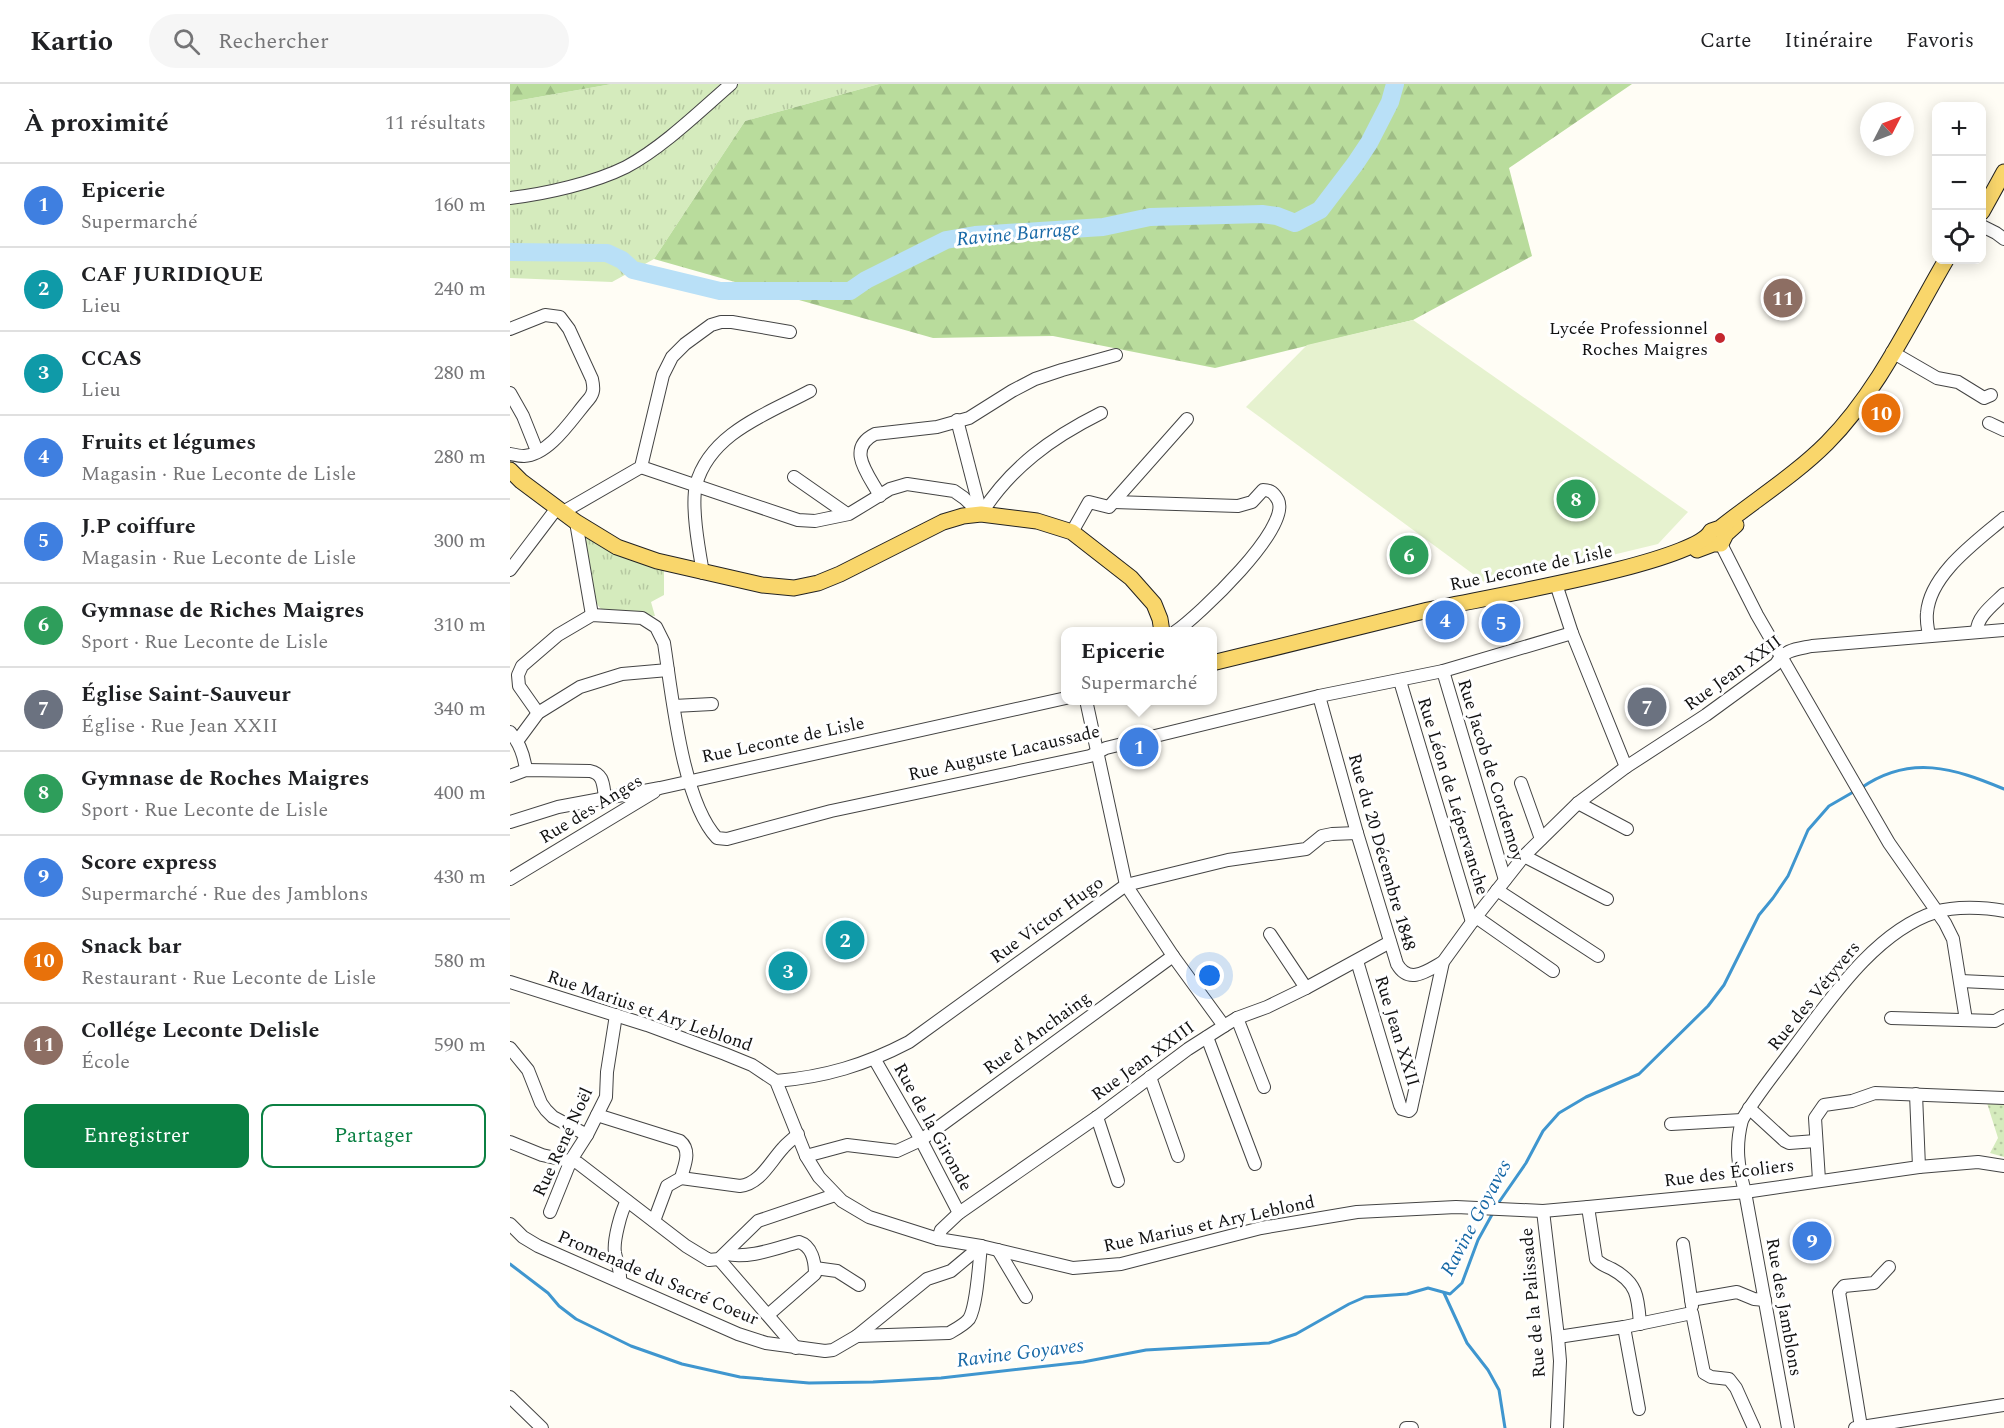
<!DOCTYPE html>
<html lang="fr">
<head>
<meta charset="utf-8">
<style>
	:root { --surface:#fff; --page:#f6f6f6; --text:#202124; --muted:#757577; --line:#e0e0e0; --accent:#0b8043 }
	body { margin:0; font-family:Spectral,serif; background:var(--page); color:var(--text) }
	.controls { position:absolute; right:18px; top:18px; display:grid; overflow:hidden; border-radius:12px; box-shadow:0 3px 15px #0003 }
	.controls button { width:54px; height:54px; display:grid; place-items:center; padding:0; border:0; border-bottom:2px solid var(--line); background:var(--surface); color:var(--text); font:30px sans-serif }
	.compass { position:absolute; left:1350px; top:18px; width:54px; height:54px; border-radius:50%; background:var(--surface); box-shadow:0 3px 15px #0003; rotate:48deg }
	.you { position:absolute; left:700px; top:892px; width:21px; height:21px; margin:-15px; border:4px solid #fff; border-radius:50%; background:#1a73e8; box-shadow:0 0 0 9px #1a73e833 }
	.badge { display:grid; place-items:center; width:39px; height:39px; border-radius:50%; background:var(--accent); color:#fff; font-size:20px; font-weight:700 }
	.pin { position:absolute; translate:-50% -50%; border:3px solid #fff; box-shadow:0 2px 6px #0006 }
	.popup { position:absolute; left:551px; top:543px; width:156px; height:78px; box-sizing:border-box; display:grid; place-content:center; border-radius:12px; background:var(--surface); filter:drop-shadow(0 2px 4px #0005); font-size:20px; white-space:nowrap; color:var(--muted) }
	.popup b { font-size:22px; color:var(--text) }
	.popup::after { content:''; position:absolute; left:50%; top:100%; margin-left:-12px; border:12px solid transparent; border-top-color:var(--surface) }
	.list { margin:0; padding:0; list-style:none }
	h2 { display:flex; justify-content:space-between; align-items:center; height:78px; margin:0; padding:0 24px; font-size:26px }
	h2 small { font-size:20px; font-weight:400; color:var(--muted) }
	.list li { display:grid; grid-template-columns:39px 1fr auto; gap:18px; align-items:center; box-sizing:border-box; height:84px; padding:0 24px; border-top:2px solid var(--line) }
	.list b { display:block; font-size:22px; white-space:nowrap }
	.list p { margin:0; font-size:20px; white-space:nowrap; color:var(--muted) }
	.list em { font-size:20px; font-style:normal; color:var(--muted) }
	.actions { display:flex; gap:12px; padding:18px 24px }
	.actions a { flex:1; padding:14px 0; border:2px solid var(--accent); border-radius:12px; text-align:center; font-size:21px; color:var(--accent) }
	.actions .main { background:var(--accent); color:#fff }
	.icon { flex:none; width:33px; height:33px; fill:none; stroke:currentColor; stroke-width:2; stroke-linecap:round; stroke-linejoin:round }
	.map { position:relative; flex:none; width:1494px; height:1344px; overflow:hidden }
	header { display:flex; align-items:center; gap:36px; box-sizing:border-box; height:84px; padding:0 30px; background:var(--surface); border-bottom:2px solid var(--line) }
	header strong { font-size:28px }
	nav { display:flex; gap:33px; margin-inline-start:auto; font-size:21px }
	.search { width:420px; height:54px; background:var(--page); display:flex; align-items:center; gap:15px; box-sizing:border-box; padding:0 21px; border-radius:33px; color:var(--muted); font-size:22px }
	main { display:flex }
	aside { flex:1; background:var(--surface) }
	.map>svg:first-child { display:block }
	.grass { fill:url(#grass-tufts) }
	.forest { fill:url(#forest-firs) }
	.park { fill:url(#park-dots) }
	.pitch { fill:#e6f2cf }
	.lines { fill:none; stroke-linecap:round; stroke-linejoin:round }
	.stream { stroke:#3f96cf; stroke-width:3 }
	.river { stroke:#b9e0f7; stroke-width:18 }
	.minor-casing { stroke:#444; stroke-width:14 }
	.major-casing { stroke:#222; stroke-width:17 }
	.minor { stroke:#fff; stroke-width:12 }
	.major { stroke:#f9d66b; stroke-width:15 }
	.poi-dot { fill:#c4262e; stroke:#fff; stroke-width:2 }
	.labels { text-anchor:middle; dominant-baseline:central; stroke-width:6; stroke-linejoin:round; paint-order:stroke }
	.poi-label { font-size:18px; fill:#111; stroke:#fff; text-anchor:end }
	.street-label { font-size:18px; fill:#111; stroke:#fff }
	.water-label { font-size:20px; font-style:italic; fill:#1768a6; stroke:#fff }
</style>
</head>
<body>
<header>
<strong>Kartio</strong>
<div class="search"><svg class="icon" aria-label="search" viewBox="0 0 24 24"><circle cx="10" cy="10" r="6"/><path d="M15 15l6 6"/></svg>Rechercher</div>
<nav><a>Carte</a><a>Itinéraire</a><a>Favoris</a></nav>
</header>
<main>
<aside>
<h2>À proximité<small>11 résultats</small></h2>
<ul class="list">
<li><span class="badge" style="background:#3f7fe0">1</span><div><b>Epicerie</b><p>Supermarché</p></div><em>160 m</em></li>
<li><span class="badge" style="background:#0f9aa8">2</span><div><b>CAF JURIDIQUE</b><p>Lieu</p></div><em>240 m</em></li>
<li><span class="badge" style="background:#0f9aa8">3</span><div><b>CCAS</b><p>Lieu</p></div><em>280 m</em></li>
<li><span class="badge" style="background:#3f7fe0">4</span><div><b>Fruits et légumes</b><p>Magasin · Rue Leconte de Lisle</p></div><em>280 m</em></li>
<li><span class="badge" style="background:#3f7fe0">5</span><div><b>J.P coiffure</b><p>Magasin · Rue Leconte de Lisle</p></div><em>300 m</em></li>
<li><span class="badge" style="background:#2e9e5b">6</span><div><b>Gymnase de Riches Maigres</b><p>Sport · Rue Leconte de Lisle</p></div><em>310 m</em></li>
<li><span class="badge" style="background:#6b7280">7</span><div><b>Église Saint-Sauveur</b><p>Église · Rue Jean XXII</p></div><em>340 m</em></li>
<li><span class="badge" style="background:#2e9e5b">8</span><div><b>Gymnase de Roches Maigres</b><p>Sport · Rue Leconte de Lisle</p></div><em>400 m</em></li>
<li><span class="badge" style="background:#3f7fe0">9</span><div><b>Score express</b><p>Supermarché · Rue des Jamblons</p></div><em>430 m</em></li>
<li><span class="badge" style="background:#e8710a">10</span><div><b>Snack bar</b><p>Restaurant · Rue Leconte de Lisle</p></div><em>580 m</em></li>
<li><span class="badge" style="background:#8d6e63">11</span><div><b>Collége Leconte Delisle</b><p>École</p></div><em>590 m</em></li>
</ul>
<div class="actions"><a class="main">Enregistrer</a><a>Partager</a></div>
</aside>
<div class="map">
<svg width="1494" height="1344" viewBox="0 0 1494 1344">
	<defs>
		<pattern id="grass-tufts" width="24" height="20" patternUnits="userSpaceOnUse" patternTransform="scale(1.5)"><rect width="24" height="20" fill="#d5ebbd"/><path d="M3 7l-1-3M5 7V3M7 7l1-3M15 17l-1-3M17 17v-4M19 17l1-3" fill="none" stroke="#b6c8a1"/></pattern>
		<pattern id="forest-firs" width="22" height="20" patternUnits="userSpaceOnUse" patternTransform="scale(1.5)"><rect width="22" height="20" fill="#b9dc9c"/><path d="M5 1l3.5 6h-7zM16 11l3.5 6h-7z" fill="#9ebc85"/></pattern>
		<pattern id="park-dots" width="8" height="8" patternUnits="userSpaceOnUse" patternTransform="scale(1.5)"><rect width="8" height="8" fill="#d5ebbd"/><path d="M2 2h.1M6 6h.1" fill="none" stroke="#b6c8a1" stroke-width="1.8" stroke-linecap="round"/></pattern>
	</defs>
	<rect width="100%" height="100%" fill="#fffdf5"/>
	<g class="grass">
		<polygon points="102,0 369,0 235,37 144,175 102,198 0,194 0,18"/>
		<polygon points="73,449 154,486 154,511 141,518 145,532 97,529 90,524 84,516"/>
	</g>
	<g class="forest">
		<polygon points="0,0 102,0 0,18"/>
		<polygon points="369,0 1122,0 999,84 1022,172 903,236 705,284 543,252 423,254 144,175 235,37"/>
	</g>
	<polygon class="park" points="1477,1019 1494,1019 1494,1073 1480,1069 1488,1054"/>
	<polygon class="pitch" points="903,236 1178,428 1148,460 978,501 736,323 797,261"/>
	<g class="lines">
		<g class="stream">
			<path d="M1351 704C1400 670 1444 684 1494 705"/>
			<polyline points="987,1121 1016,1079 1033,1047 1049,1029 1076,1013 1129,990 1198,922 1214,901 1249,831 1263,814 1278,792 1298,746 1319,722 1345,707"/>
			<polyline points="0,1180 38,1209 49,1222 66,1235 121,1262 172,1280 230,1293 299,1299 363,1298 431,1294 573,1278 636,1266 759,1259 786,1250 839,1220 855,1213 897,1210 918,1204 940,1210 952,1199 968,1156 984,1127"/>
			<polyline points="934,1209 957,1259 978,1286 989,1306 995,1344"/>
		</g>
		<polyline class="river" points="0,168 97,169 112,176 123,186 210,207 340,207 356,196 436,156 465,151 593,143 640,133 752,130 767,132 785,139 810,126 845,80 859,59 880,18 885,0"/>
		<g class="minor-casing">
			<g id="minor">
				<path d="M0 114C35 110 84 99 116 83 152 64 190 27 221 0"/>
				<polyline points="1472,142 1486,149 1494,155"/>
				<path d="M0 245 35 231 50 233 59 245 82 295C84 304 84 309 79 315 63 333 40 371 14 372 10 372 5 371 0 370"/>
				<polyline points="1382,268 1427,294 1448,298 1474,314 1481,311"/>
				<polyline points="0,309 13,332 27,367"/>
				<polyline points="447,336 471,429"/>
				<polyline points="1479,339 1494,346"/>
				<polyline points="131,383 288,436 305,437 339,430 380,405 397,400 444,407 454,414 471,430"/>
				<polyline points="284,393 337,430"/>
				<path d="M370 412C359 391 335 365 365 350L427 343 459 334 502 307 525 295 552 286 606 271"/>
				<path d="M604 418 728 422 742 418 753 406C761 406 764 409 768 416 782 444 688 532 665 548"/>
				<polyline points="53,428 131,383 153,291 162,273 175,260 201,241 211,238 222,238 280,248"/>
				<path d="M471 430C501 383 541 354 591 329"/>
				<polyline points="66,438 82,531"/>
				<polyline points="562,448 579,418 599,423 677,335"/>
				<polyline points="1211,460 1247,531 1379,759 1435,839 1443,855 1456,936"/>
				<polyline points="0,486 47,424"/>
				<path d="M193 489C189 466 181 423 186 401 200 349 257 330 300 307"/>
				<polyline points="1046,500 1062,549 1116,683"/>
				<path d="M1467 548C1466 533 1484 520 1494 510"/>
				<path d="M1419 552C1418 545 1416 537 1417 529 1420 490 1466 458 1494 434"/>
				<polyline points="933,587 995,796"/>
				<polyline points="890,597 962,838"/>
				<path d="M809 612 847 749 887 880C899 901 917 887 933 878"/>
				<polyline points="576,616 616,801 663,872 714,942"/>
				<polyline points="164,622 202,620"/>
				<path d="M28 629 9 602 8 591 12 582 48 551 82 531 132 534 146 543 154 559C162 610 172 717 207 754L217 755 321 727 580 672 596 664 809 612 933 587 1062 549"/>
				<path d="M0 648C10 659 14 671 16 686"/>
				<polyline points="8,656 28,629 70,603 112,590 158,586"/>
				<path d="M0 692 16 686 80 687C94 690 93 701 95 713"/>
				<polyline points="1011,699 1031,755"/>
				<polyline points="1068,719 1117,745"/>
				<polyline points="0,738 48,723 150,704 556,614"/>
				<polyline points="1014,772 1097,815"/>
				<polyline points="0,795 144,708"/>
				<polyline points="987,806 1088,872"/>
				<polyline points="966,833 1043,887"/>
				<polyline points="760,850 796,904"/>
				<path d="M847 877 890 1021 892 1025 899 1027 901 1025 933 878 962 838 1014 772 1068 719 1116 683 1196 631 1266 580C1274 565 1288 565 1302 562L1494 546"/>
				<polyline points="1451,897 1494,899"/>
				<polyline points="0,898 137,941 215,970 242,981 266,997 296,1072 309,1093 332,1117 359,1133 428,1155 471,1162 563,1184 611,1180 751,1144 847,1128 946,1123 1033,1127 1078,1123 1235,1108 1409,1083 1468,1078 1494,1082"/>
				<polyline points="727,934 754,1003"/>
				<polyline points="1381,934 1485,937 1494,932"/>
				<polyline points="697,953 745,1080"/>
				<polyline points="0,964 18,986 31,1019 36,1026 43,1033 77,1051"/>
				<polyline points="365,976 411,1056 449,1129"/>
				<polyline points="640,993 668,1072"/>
				<path d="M266 997C315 993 355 981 399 958L616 801 718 776 796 765 812 752 822 750 847 749"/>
				<polyline points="1406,1010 1409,1083"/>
				<polyline points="1239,1024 1275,1057 1279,1059 1306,1057"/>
				<path d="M87 1031 170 1057C182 1067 174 1082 171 1094L157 1102 144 1137"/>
				<polyline points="587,1033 608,1097"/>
				<polyline points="1161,1040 1232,1036"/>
				<polyline points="0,1058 32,1071 68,1079 176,1162 199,1176 209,1175 248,1137 325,1111"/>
				<polyline points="296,1072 337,1061 387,1067 411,1056 663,872"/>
				<path d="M171 1094 230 1102C250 1100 260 1078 273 1064 277 1059 283 1055 288 1050"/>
				<polyline points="1309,1096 1305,1034 1314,1021 1342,1017 1365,1009 1494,1014"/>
				<path d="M1078 1123 1086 1175C1091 1181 1096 1182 1102 1185 1128 1199 1128 1214 1130 1240"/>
				<polyline points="1033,1127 1048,1253 1050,1277 1047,1344"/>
				<polyline points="40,1128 61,1076 77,1051 96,1013 97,988 106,931"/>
				<path d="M0 1140 13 1153 28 1162 228 1250 256 1259 315 1267 323 1266 347 1252 439 1249C446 1245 454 1241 459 1235 467 1222 469 1179 471 1162"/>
				<polyline points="428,1155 431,1146 449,1129 587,1033 678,965 714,942 727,934 757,923 796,904 880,858"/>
				<polyline points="1173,1160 1182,1222"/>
				<polyline points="488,1166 516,1213"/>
				<path d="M216 1170C240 1175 266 1164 289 1158 302 1162 305 1178 305 1190L258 1231"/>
				<polyline points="209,1175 286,1264"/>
				<polyline points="305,1184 327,1187 349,1201"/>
				<path d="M110 1197C111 1186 107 1179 105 1169 103 1157 111 1127 117 1117"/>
				<polyline points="1181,1216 1227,1208 1244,1215 1255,1216"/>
				<polyline points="1114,1243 1129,1325"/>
				<polyline points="347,1252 417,1195 441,1187 471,1162"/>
				<polyline points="1048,1253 1114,1243 1182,1229 1194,1289 1201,1293 1219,1295 1226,1304 1244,1344"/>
				<polyline points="0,1313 32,1344"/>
				<polyline points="1351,1343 1329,1208 1334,1202 1364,1199 1379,1183"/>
				<polyline points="896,1344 902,1344"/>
				<path d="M1278 1344 1235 1108C1228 1082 1225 1063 1232 1036 1246 1012 1265 989 1282 966 1319 917 1365 847 1426 828 1444 822 1475 823 1494 827"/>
				<polyline points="1345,1344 1494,1321"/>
			</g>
		</g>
		<g class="major-casing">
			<g id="major">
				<polyline points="1472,128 1494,88"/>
				<polyline points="0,386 11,397 66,438 107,463 147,477 252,501 284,504 308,499 330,490 433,438 453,432 471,430 527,437 562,448 621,494 644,520 650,535 652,548"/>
				<polyline points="1187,466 1203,460 1211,460 1216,450 1226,441"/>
				<path d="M702 579C773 562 844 544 914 527 959 516 1185 480 1201 447L1210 444C1245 416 1285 391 1317 359 1367 309 1401 236 1436 176"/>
			</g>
		</g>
		<use href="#minor" class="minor"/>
		<use href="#major" class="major"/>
	</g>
	<circle class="poi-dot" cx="1210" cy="254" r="6"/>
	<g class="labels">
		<g class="poi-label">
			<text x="1198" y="244">Lycée Professionnel<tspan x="1198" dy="21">Roches Maigres</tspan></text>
		</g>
		<g class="street-label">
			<text transform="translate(1021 484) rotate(-12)">Rue Leconte de Lisle</text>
			<text transform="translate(1223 589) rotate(-36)">Rue Jean XXII</text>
			<text transform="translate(273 656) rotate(-12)">Rue Leconte de Lisle</text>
			<text transform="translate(494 669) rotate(-13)">Rue Auguste Lacaussade</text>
			<text transform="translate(981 686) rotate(73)">Rue Jacob de Cordemoy</text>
			<text transform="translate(943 712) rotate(73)">Rue Léon de Lépervanche</text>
			<text transform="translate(81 725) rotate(-31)">Rue des Anges</text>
			<text transform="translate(872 768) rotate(74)">Rue du 20 Décembre 1848</text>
			<text transform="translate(537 836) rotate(-36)">Rue Victor Hugo</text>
			<text transform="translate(1304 912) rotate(-51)">Rue des Vétyvers</text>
			<text transform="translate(140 927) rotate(19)">Rue Marius et Ary Leblond</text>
			<text transform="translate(887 947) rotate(73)">Rue Jean XXII</text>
			<text transform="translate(527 949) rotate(-36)">Rue d'Anchaing</text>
			<text transform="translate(633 977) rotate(-36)">Rue Jean XXIII</text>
			<text transform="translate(423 1043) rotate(61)">Rue de la Gironde</text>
			<text transform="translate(53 1058) rotate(-65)">Rue René Noël</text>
			<text transform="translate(1219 1089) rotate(-7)">Rue des Écoliers</text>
			<text transform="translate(699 1140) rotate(-12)">Rue Marius et Ary Leblond</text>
			<text transform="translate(148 1194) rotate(23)">Promenade du Sacré Coeur</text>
			<text transform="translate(1023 1219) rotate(-95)">Rue de la Palissade</text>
			<text transform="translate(1274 1223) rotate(80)">Rue des Jamblons</text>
		</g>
		<g class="water-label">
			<text transform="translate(508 150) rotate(-5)">Ravine Barrage</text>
			<text transform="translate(966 1134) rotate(-62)">Ravine Goyaves</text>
			<text transform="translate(510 1269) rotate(-7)">Ravine Goyaves</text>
		</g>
	</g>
</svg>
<div class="controls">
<button>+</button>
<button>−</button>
<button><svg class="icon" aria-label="locate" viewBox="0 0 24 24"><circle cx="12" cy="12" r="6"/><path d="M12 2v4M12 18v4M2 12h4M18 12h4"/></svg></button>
</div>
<svg class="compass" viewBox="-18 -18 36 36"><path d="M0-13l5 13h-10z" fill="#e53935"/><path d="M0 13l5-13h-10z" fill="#757577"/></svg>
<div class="you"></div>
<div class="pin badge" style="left:629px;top:663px;background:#3f7fe0">1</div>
<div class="popup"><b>Epicerie</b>Supermarché</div>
<div class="pin badge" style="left:335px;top:856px;background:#0f9aa8">2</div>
<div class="pin badge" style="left:278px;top:887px;background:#0f9aa8">3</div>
<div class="pin badge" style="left:935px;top:536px;background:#3f7fe0">4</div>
<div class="pin badge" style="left:991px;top:539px;background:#3f7fe0">5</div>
<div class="pin badge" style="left:899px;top:471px;background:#2e9e5b">6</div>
<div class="pin badge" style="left:1137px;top:623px;background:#6b7280">7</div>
<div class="pin badge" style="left:1066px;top:415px;background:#2e9e5b">8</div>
<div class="pin badge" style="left:1302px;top:1157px;background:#3f7fe0">9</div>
<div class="pin badge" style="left:1371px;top:329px;background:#e8710a">10</div>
<div class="pin badge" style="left:1273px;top:214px;background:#8d6e63">11</div>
</div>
</main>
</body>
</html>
